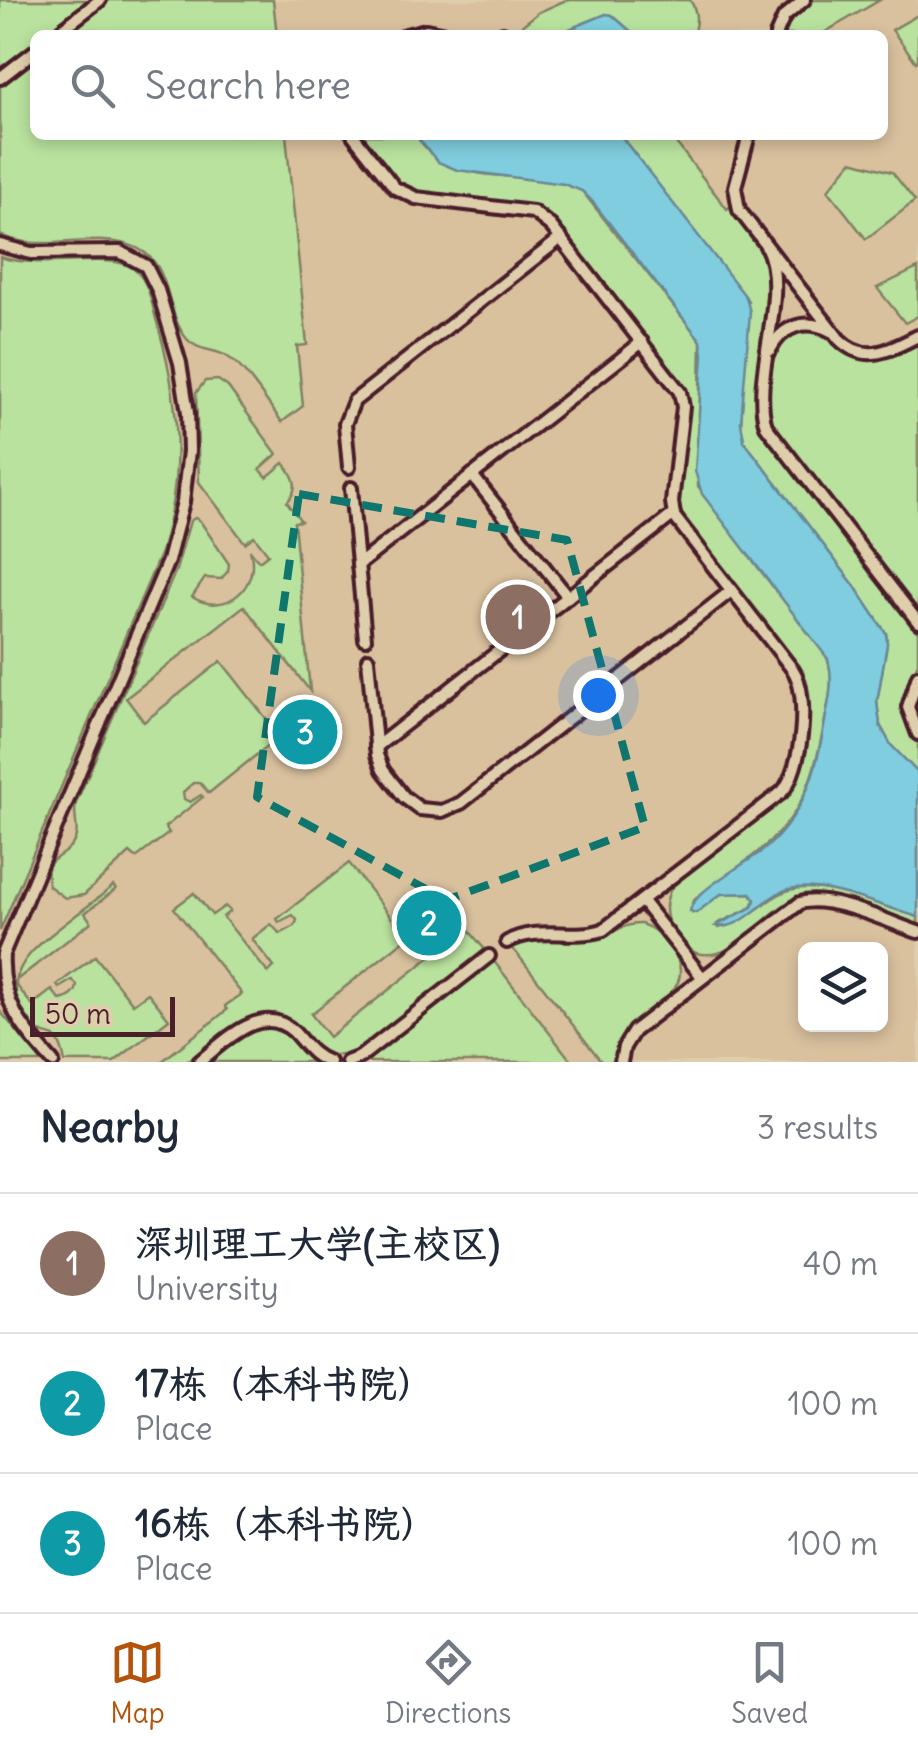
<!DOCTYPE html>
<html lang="en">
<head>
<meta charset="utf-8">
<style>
	:root { --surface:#fff; --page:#f2f2f3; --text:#1f2937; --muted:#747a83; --line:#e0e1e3; --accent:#b45309 }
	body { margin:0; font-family:Delius,"LXGW WenKai TC",sans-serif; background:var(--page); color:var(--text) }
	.controls { position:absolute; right:30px; bottom:30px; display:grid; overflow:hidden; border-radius:15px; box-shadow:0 5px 15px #0003 }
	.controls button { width:90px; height:90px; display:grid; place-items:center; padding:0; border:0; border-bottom:2px solid var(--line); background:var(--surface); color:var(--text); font:50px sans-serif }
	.scale { position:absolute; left:30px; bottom:25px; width:145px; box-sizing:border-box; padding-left:10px; border:5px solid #4a1f2b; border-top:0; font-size:28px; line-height:35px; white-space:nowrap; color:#4a1f2b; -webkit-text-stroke:8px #dfceab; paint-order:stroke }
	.you { position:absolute; left:598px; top:695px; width:35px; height:35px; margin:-25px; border:8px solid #fff; border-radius:50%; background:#1a73e8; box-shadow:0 0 0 15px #1a73e833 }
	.badge { display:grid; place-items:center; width:65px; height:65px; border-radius:50%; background:var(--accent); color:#fff; font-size:32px; font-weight:700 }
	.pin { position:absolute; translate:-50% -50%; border:5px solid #fff; box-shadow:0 2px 10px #0006 }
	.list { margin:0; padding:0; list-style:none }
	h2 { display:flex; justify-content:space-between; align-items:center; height:130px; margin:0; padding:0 40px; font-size:42px }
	h2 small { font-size:32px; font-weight:400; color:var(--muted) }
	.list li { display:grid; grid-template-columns:65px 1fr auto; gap:30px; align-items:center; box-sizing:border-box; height:140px; padding:0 40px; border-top:2px solid var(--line) }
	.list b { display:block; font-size:38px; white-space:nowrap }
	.list p { margin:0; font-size:32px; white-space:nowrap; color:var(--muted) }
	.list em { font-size:32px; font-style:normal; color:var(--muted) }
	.icon { flex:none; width:55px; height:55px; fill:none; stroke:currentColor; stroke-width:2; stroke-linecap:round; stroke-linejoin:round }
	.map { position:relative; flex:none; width:918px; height:1062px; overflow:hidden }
	.search { position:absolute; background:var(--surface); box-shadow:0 5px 15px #0003; left:30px; right:30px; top:30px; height:110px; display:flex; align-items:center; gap:25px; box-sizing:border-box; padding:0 35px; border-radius:15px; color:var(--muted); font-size:38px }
	.sheet { height:550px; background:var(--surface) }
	nav { display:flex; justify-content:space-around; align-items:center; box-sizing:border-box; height:140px; border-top:2px solid var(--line); background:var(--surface); font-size:28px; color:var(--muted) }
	nav a { display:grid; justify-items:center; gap:5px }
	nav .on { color:var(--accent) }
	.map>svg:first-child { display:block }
	.built { fill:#d9c19e; fill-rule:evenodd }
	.green { fill:#b9e29e; stroke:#828064; stroke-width:2.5 }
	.water { fill:#7fcdde; stroke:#6a8796; stroke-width:2.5 }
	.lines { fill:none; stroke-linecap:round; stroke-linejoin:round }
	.lane-casing { stroke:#4a1f2b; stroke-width:18 }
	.lane { stroke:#dfceab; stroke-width:10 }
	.marked { fill:none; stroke:#0f766e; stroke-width:8; stroke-dasharray:20 12; stroke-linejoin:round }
</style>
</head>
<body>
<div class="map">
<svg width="918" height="1062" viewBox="0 0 918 1062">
	<rect width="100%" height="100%" fill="#dfceab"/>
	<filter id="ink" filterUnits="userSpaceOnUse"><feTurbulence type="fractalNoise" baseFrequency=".01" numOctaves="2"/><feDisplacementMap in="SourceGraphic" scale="20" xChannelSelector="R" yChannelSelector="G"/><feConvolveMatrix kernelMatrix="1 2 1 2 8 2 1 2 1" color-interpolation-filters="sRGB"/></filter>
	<g filter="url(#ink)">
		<path class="built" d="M0 0H918V1062H27L0 1030ZM35 35H883V135H35ZM806 949H880V1024H806Z"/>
		<g class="green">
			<polygon points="0,0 84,0 86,3 46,35 35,35 35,43 0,71"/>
			<polygon points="109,0 273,0 277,35 65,35"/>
			<path d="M566 0H690C698 12 697 22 693 35H635L612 15 606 14 555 35H510L539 12Z"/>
			<polygon points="812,0 880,0 820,35 782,35 791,17"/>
			<polygon points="918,15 918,60 916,62 892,30"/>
			<path d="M35 58V135H286L307 345 297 346 303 406 282 422C268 404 246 368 228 357 215 348 198 352 187 339 162 309 175 259 129 245 87 232 42 254 0 235V86Z"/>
			<path d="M360 135H415C463 197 524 162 582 191L701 341 698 486 824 651C836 674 830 695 825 720 806 824 781 837 698 896L692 903 693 913 721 894 751 893 755 900 752 907 717 924 718 928C743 924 758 906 780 894 811 875 884 907 918 917V926C889 916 832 889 804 896 764 905 741 964 696 953 670 938 657 912 673 885L785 796C805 776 814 707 806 679L680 514 678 502 689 407 682 384 555 221 545 211 532 206 414 192 396 181Z"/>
			<polygon points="620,135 670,135 727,209 731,206 763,252 768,272 758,406 760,425 918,633 918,663 906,688 902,705 907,727 918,742 918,773 891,745 880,725 877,702 887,643 886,633 854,585 744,441 741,423 748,301"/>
			<polygon points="852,161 892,172 915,201 866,239 828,190"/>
			<path d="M0 257C39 270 103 253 129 266 148 276 151 300 156 319 180 398 185 472 161 552L0 931Z"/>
			<polygon points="918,268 918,316 905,323 877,288"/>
			<path d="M807 330C820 331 826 335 835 344 863 370 888 357 918 342V613L771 422C766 388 766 337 807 330Z"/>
			<path d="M218 380 228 387 277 454 260 469 267 477 284 463C295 477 300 488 287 502L301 521 294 522 310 691 244 606 126 698 144 722 221 661 280 736 209 793 200 783H193L183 792 184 799 190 802 201 795 203 797 165 827 169 833 136 858 130 853 84 895 65 898 49 886C42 857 59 861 72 845 82 830 72 819 76 803L176 570 190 521 195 518 200 521 229 564 228 571 221 579 205 578 192 597C226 618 261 586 250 550L259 561 268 554 254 536 245 543 199 482 196 393 205 381Z"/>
			<path d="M349 863 407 938 311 1014 329 1037 467 928 486 951 351 1055H325C309 1045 301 1027 283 1019 245 1003 222 1044 193 1060 184 1062 171 1062 161 1062L227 1010 225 1006 242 994 174 908 194 893 212 915 225 906 230 911 223 917 268 973 274 967 252 939 271 924 280 934 295 926 297 920 293 915 279 922 277 919Z"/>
			<path d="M113 886 116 889 85 913 91 922 14 982 32 1005 52 990 60 1000C68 999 77 994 77 985L72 980 59 988 57 985 95 956 133 1004 148 993 169 1019 114 1062H65C57 1021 48 1046 27 1022 0 979 25 955 58 929 76 915 95 901 113 886Z"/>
			<path d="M641 924C654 928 663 936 671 947 702 992 646 1005 625 1032 619 1041 617 1051 616 1062H602L511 946C537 933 566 943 594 939 611 936 622 923 641 924Z"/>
			<polygon points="493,960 572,1062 362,1062 367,1059"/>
			<polygon points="0,1011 42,1062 0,1062"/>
			<polygon points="267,1027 288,1035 314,1062 209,1062 246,1033"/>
		</g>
		<g class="water">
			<polygon points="606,14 612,15 635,35 555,35"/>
			<path d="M415 135H620L746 297 750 312 741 423 744 441 854 585 886 633 887 644 877 702 880 725 891 745 918 773V917C883 907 825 881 789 889 762 896 745 931 716 926L752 907 755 900 751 893 721 894 696 913 690 911C694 889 749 863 767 847 805 813 817 769 825 721 829 700 834 681 828 659L702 494 695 471 703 354 701 341 592 201 582 191 564 184 457 170 438 162Z"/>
		</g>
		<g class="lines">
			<g class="lane-casing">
				<g id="lane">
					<polyline points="55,35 100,0"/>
					<polyline points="406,35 426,30 450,35"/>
					<polyline points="500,35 503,33"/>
					<polyline points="776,35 784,17 804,0"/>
					<polyline points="0,78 35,51"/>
					<path d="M353 135 395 188 416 198 533 212 551 226 680 392 683 407 672 502 674 516 793 670C810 695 802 770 782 792L603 930C572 940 537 925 507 942"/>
					<path d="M749 135 735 187 739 210 839 339C865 365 890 350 918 336"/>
					<path d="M0 245 31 253 120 252 146 266 158 290 180 363 188 413 189 451 183 502 168 561 3 954C0 1002 23 1029 53 1062"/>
					<path d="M766 246C791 292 750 376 766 426L918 622"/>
					<path d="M770 350C783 325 806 318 831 331"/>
					<polyline points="349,467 345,424 354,401 561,238"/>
					<polyline points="472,475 568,597"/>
					<polyline points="351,488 365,639"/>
					<polyline points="358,565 642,342"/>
					<polyline points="368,659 377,755 383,770 404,797 420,809 442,811 461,803 731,591"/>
					<polyline points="918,676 908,707 918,734"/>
					<polyline points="376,747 674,514"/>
					<polyline points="642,901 702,977"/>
					<path d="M199 1062C224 1042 262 1001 294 1032 306 1045 312 1056 329 1062"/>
					<polyline points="347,1062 360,1057 489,956"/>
					<path d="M621 1062 624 1047 634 1031 800 903C830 894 888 922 918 932"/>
				</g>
			</g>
			<use href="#lane" class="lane"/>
		</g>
	</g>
	<path class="marked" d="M299 494 567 540 645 827 446 900 257 797Z"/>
</svg>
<div class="controls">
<button><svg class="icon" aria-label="layers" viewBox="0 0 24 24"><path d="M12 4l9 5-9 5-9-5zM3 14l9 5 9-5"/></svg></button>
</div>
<div class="scale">50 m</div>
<div class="you"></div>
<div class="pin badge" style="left:518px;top:617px;background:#8d6e63">1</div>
<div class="pin badge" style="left:429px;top:923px;background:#0f9aa8">2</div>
<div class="pin badge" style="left:305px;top:732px;background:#0f9aa8">3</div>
<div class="search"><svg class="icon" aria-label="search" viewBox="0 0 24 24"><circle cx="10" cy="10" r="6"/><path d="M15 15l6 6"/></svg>Search here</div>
</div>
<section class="sheet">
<h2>Nearby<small>3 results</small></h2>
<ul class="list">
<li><span class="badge" style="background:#8d6e63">1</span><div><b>深圳理工大学(主校区)</b><p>University</p></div><em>40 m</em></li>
<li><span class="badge" style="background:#0f9aa8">2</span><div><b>17栋（本科书院）</b><p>Place</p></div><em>100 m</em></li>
<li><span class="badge" style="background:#0f9aa8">3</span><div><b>16栋（本科书院）</b><p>Place</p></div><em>100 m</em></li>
</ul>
</section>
<nav>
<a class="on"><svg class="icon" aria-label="map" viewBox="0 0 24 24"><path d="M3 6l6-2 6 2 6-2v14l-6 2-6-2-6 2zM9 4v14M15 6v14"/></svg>Map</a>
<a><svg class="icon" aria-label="directions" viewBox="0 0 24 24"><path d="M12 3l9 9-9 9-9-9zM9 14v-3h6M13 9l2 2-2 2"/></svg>Directions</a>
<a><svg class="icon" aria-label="saved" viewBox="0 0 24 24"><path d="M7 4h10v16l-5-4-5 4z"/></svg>Saved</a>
</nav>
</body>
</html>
